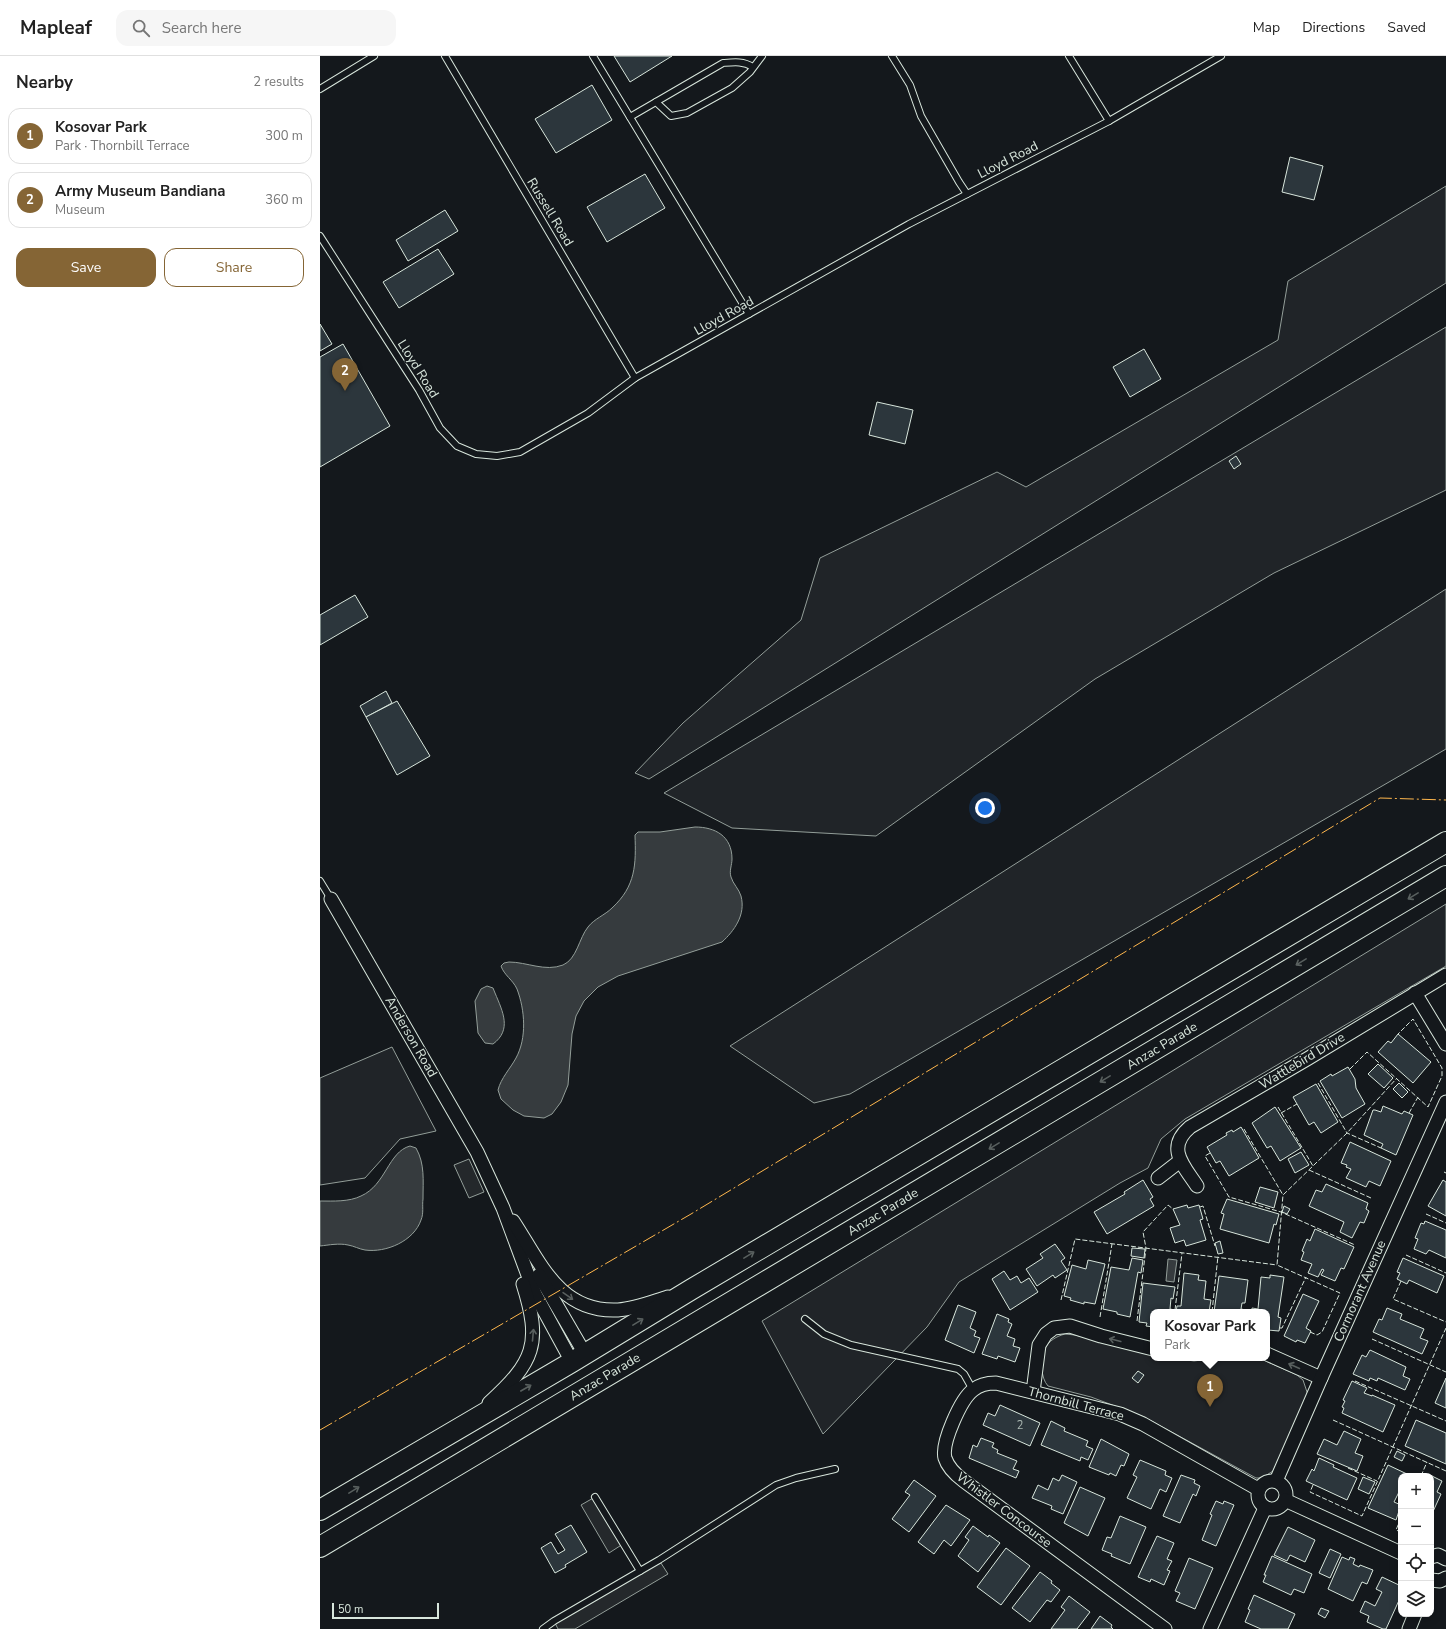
<!DOCTYPE html>
<html lang="en">
<head>
<meta charset="utf-8">
<style>
	:root { --surface:#fff; --page:#f6f6f6; --text:#222; --muted:#767676; --line:#e0e0e0; --accent:#856535 }
	body { margin:0; font-family:"Nunito Sans",sans-serif; background:var(--page); color:var(--text) }
	.controls { position:absolute; right:12px; bottom:12px; display:grid; overflow:hidden; border-radius:8px; box-shadow:0 2px 10px #0003 }
	.controls button { width:36px; height:36px; display:grid; place-items:center; padding:0; border:0; border-bottom:1px solid var(--line); background:var(--surface); color:var(--text); font:20px sans-serif }
	.scale { position:absolute; left:12px; bottom:10px; width:107px; box-sizing:border-box; padding-left:4px; border:2px solid #d8e6dc; border-top:0; font-size:11px; line-height:14px; white-space:nowrap; color:#d8e6dc; -webkit-text-stroke:3px #14181c; paint-order:stroke }
	.you { position:absolute; left:665px; top:752px; width:14px; height:14px; margin:-10px; border:3px solid #fff; border-radius:50%; background:#1a73e8; box-shadow:0 0 0 6px #1a73e833 }
	.badge { display:grid; place-items:center; width:26px; height:26px; border-radius:50%; background:var(--accent); color:#fff; font-size:13px; font-weight:700 }
	.pin { position:absolute; translate:-50% -33px; filter:drop-shadow(0 1px 2px #0008) }
	.pin::after { content:''; position:absolute; top:21px; width:14px; height:12px; background:inherit; clip-path:polygon(0 0,100% 0,50% 100%) }
	.popup { position:absolute; left:830px; top:1253px; width:120px; height:52px; box-sizing:border-box; display:grid; place-content:center; border-radius:8px; background:var(--surface); filter:drop-shadow(0 1px 3px #0005); font-size:13px; white-space:nowrap; color:var(--muted) }
	.popup b { font-size:15px; color:var(--text) }
	.popup::after { content:''; position:absolute; left:50%; top:100%; margin-left:-8px; border:8px solid transparent; border-top-color:var(--surface) }
	.list { margin:0; padding:0; list-style:none }
	h2 { display:flex; justify-content:space-between; align-items:center; height:52px; margin:0; padding:0 16px; font-size:17px }
	h2 small { font-size:13px; font-weight:400; color:var(--muted) }
	.list li { display:grid; grid-template-columns:26px 1fr auto; gap:12px; align-items:center; box-sizing:border-box; height:56px; margin:0 8px 8px; padding:0 8px; border:1px solid var(--line); border-radius:12px }
	.list b { display:block; font-size:15px; white-space:nowrap }
	.list p { margin:0; font-size:13px; white-space:nowrap; color:var(--muted) }
	.list em { font-size:13px; font-style:normal; color:var(--muted) }
	.actions { display:flex; gap:8px; padding:12px 16px }
	.actions a { flex:1; padding:9px 0; border:1px solid var(--accent); border-radius:12px; text-align:center; font-size:14px; color:var(--accent) }
	.actions .main { background:var(--accent); color:#fff }
	.icon { flex:none; width:22px; height:22px; fill:none; stroke:currentColor; stroke-width:2; stroke-linecap:round; stroke-linejoin:round }
	.map { position:relative; flex:none; width:1126px; height:1573px; overflow:hidden }
	header { display:flex; align-items:center; gap:24px; box-sizing:border-box; height:56px; padding:0 20px; background:var(--surface); border-bottom:1px solid var(--line) }
	header strong { font-size:19px }
	nav { display:flex; gap:22px; margin-inline-start:auto; font-size:14px }
	.search { width:280px; height:36px; background:var(--page); display:flex; align-items:center; gap:10px; box-sizing:border-box; padding:0 14px; border-radius:12px; color:var(--muted); font-size:15px }
	main { display:flex }
	aside { flex:1; background:var(--surface) }
	.map>svg:first-child { display:block }
	.green { fill:#202428; stroke:#939e99 }
	.parking { fill:#24282b; stroke:#939e99 }
	.water { fill:#363b3e; stroke:#939e99 }
	.building { fill:#2c363c; stroke:#d8e6dc }
	.lines { fill:none; stroke-linecap:round; stroke-linejoin:round }
	.lane-casing { stroke:#d8e6dc; stroke-width:8 }
	.street-casing { stroke:#d8e6dc; stroke-width:15 }
	.primary-casing { stroke:#d8e6dc; stroke-width:22 }
	.lane { stroke:#14181c; stroke-width:6 }
	.street { stroke:#14181c; stroke-width:13 }
	.primary { stroke:#14181c; stroke-width:20 }
	.fence { stroke:#d8e6dc; stroke-width:1; stroke-dasharray:5 2; stroke-linecap:butt }
	.power { stroke:#ffb74d; stroke-width:1; stroke-dasharray:14 3 2 3; stroke-linecap:butt }
	.oneway { stroke:#59605f }
	.labels { text-anchor:middle; dominant-baseline:central; stroke-width:3; stroke-linejoin:round; paint-order:stroke }
	.number-label { font-size:11px; fill:#adbab4 }
	.street-label { font-size:13px; fill:#d8e6dc; stroke:#14181c }
</style>
</head>
<body>
<header>
<strong>Mapleaf</strong>
<div class="search"><svg class="icon" aria-label="search" viewBox="0 0 24 24"><circle cx="10" cy="10" r="6"/><path d="M15 15l6 6"/></svg>Search here</div>
<nav><a>Map</a><a>Directions</a><a>Saved</a></nav>
</header>
<main>
<aside>
<h2>Nearby<small>2 results</small></h2>
<ul class="list">
<li><span class="badge">1</span><div><b>Kosovar Park</b><p>Park · Thornbill Terrace</p></div><em>300 m</em></li>
<li><span class="badge">2</span><div><b>Army Museum Bandiana</b><p>Museum</p></div><em>360 m</em></li>
</ul>
<div class="actions"><a class="main">Save</a><a>Share</a></div>
</aside>
<div class="map">
<svg width="1126" height="1573" viewBox="0 0 1126 1573">
	<rect width="100%" height="100%" fill="#14181c"/>
	<g class="green">
		<polygon points="1126,130 1126,227 329,723 315,717 363,667 481,564 500,502 677,416 706,431 958,284 968,225"/>
		<polygon points="1126,271 1126,434 954,517 775,623 556,780 412,772 344,737"/>
		<polygon points="1126,533 1126,693 530,1038 494,1047 410,990"/>
		<polygon points="1126,848 1126,910 865,1063 841,1083 828,1112 800,1127 639,1226 607,1271 503,1378 442,1265"/>
		<polygon points="72,991 116,1075 80,1083 45,1122 0,1129 0,1022"/>
		<path d="M745 1278 755 1279 833 1297V1302H854L874 1305 896 1302H939L977 1319 983 1324 988 1339 953 1415 942 1422H936L824 1361 771 1341 728 1330C720 1321 721 1305 725 1293 728 1285 737 1280 745 1278Z"/>
	</g>
	<g class="parking">
		<polygon points="149,1103 164,1136 149,1142 134,1109"/>
		<polygon points="275,1441 303,1488 289,1497 261,1449"/>
		<polygon points="339,1504 348,1518 255,1573 238,1573 234,1565"/>
	</g>
	<g class="water">
		<path d="M375 771C395 771 412 780 412 803 412 809 409 815 411 821 413 828 419 833 421 840 426 859 414 875 402 886L298 920 278 931 264 945 256 960 252 978 248 1029 241 1046 232 1058 224 1062 204 1060 193 1054 181 1043 178 1034C181 1022 190 1013 196 1002 207 982 205 954 197 933 193 924 184 919 181 910L184 907 189 906C207 906 225 916 243 909 257 903 259 882 268 871 274 863 285 859 292 852 316 830 316 808 315 779L318 776H340Z"/>
		<path d="M167 930 173 932 175 937C183 956 192 974 173 988L165 987 158 977 155 945 161 933Z"/>
		<path d="M90 1090 96 1092C105 1108 103 1124 103 1143 102 1150 104 1157 101 1164 94 1185 66 1197 45 1194 39 1193 34 1190 28 1189 19 1187 9 1189 0 1190V1145C13 1145 29 1146 41 1140 66 1129 68 1096 90 1090Z"/>
		<polygon points="848,1203 857,1204 854,1226 846,1225"/>
	</g>
	<g class="building">
		<polygon points="294,0 352,0 310,26"/>
		<polygon points="272,29 292,64 236,97 215,63"/>
		<polygon points="970,101 1003,110 994,144 962,136"/>
		<polygon points="325,118 345,152 287,186 267,151"/>
		<polygon points="125,154 138,175 88,205 76,184"/>
		<polygon points="118,193 134,218 79,252 63,226"/>
		<polygon points="0,268 12,288 0,295"/>
		<polygon points="23,288 70,370 0,411 0,301"/>
		<polygon points="824,293 841,323 810,341 793,311"/>
		<polygon points="557,346 593,354 585,388 549,379"/>
		<polygon points="916,400 921,408 914,413 909,405"/>
		<polygon points="35,539 48,561 0,589 0,559"/>
		<polygon points="66,635 72,647 46,661 40,650"/>
		<polygon points="77,645 110,700 77,719 46,661"/>
		<polygon points="1078,978 1111,1006 1093,1027 1058,996 1068,985 1071,987"/>
		<polygon points="1058,1008 1073,1022 1064,1032 1048,1018"/>
		<polygon points="1028,1011 1035,1023 1036,1032 1045,1048 1022,1062 1000,1025 1011,1018 1012,1020"/>
		<polygon points="1079,1027 1088,1036 1082,1042 1073,1033"/>
		<polygon points="996,1028 1018,1066 1001,1077 994,1066 989,1069 973,1041"/>
		<polygon points="1063,1050 1082,1058 1084,1055 1093,1059 1076,1099 1061,1092 1063,1088 1044,1079 1053,1054 1055,1054 1061,1056"/>
		<polygon points="955,1051 981,1092 960,1105 951,1090 947,1092 932,1067"/>
		<polygon points="921,1071 939,1102 909,1120 900,1105 896,1107 887,1091 907,1079 906,1077 912,1074 913,1076"/>
		<polygon points="1030,1086 1071,1105 1060,1130 1049,1125 1046,1131 1026,1122 1031,1113 1026,1111 1027,1109 1021,1107"/>
		<polygon points="981,1096 989,1109 975,1117 968,1103"/>
		<polygon points="823,1124 833,1141 830,1143 834,1150 787,1178 774,1156 805,1138 804,1136"/>
		<polygon points="1123,1124 1126,1126 1126,1160 1108,1150"/>
		<polygon points="1006,1128 1048,1147 1046,1153 1049,1155 1044,1167 1040,1166 1032,1182 1020,1176 1024,1166 989,1150 996,1134 1002,1136"/>
		<polygon points="940,1131 958,1136 954,1152 935,1146"/>
		<polygon points="907,1143 959,1158 956,1169 954,1168 949,1187 900,1173 904,1158 901,1157"/>
		<polygon points="867,1149 868,1152 879,1149 883,1163 880,1164 886,1184 866,1190 864,1184 855,1187 850,1172 860,1169 853,1153"/>
		<polygon points="964,1150 970,1153 967,1158 962,1156"/>
		<polygon points="1105,1165 1126,1174 1126,1202 1109,1194 1106,1198 1094,1193 1098,1183 1095,1182 1101,1167 1104,1168"/>
		<polygon points="995,1173 1034,1191 1024,1213 1021,1212 1015,1225 1001,1219 1004,1214 1002,1213 998,1221 988,1217 992,1208 981,1204 984,1196 982,1195 987,1183 990,1185"/>
		<polygon points="900,1185 903,1197 898,1198 895,1187"/>
		<polygon points="735,1188 745,1202 741,1205 747,1214 735,1222 733,1219 717,1230 706,1213 723,1202 720,1198"/>
		<polygon points="812,1192 825,1193 824,1202 811,1200"/>
		<polygon points="812,1202 823,1204 821,1217 818,1216 810,1261 797,1258 797,1256 783,1253 791,1211 809,1214"/>
		<polygon points="1083,1202 1124,1220 1117,1237 1089,1224 1087,1228 1077,1223 1080,1217 1077,1216"/>
		<polygon points="768,1204 785,1208 775,1248 764,1246 764,1248 750,1244 751,1242 744,1240 752,1209 766,1213"/>
		<polygon points="684,1215 690,1224 697,1220 701,1227 709,1222 718,1236 690,1254 672,1223"/>
		<polygon points="864,1217 879,1219 878,1224 886,1225 884,1243 891,1244 889,1256 856,1256 857,1250 861,1250"/>
		<polygon points="950,1219 964,1221 958,1261 961,1262 959,1275 947,1274 947,1256 932,1256 932,1252 938,1253 941,1221 950,1222"/>
		<polygon points="899,1220 928,1224 925,1247 922,1247 921,1253 926,1254 925,1256 894,1256"/>
		<polygon points="823,1227 855,1231 853,1243 851,1242 850,1253 855,1254 855,1256 833,1256 833,1271 826,1270 827,1267 819,1266"/>
		<polygon points="983,1238 999,1245 986,1272 991,1275 985,1287 977,1284 976,1286 964,1280"/>
		<polygon points="638,1249 656,1256 650,1272 656,1275 654,1280 660,1282 654,1297 625,1284"/>
		<polygon points="1067,1252 1082,1258 1080,1263 1104,1273 1100,1282 1108,1285 1102,1298 1053,1276 1059,1263 1062,1264"/>
		<polygon points="677,1258 689,1263 688,1266 692,1268 687,1280 695,1283 693,1290 700,1292 695,1306 678,1300 677,1303 662,1298"/>
		<polygon points="1050,1294 1086,1311 1083,1320 1090,1323 1085,1334 1058,1322 1057,1325 1050,1322 1049,1325 1033,1318 1042,1299 1046,1301"/>
		<polygon points="818,1315 824,1319 818,1327 812,1322"/>
		<polygon points="1126,1322 1126,1352 1115,1347"/>
		<polygon points="1032,1325 1047,1332 1044,1337 1052,1340 1052,1339 1075,1349 1063,1376 1022,1357 1024,1352 1022,1351 1025,1345 1023,1344"/>
		<polygon points="680,1349 720,1367 710,1390 663,1369 668,1357 675,1360"/>
		<polygon points="1096,1364 1126,1377 1126,1408 1085,1390"/>
		<polygon points="731,1365 745,1372 744,1375 768,1385 766,1390 773,1393 768,1404 761,1401 760,1405 721,1389"/>
		<polygon points="1024,1375 1041,1383 1035,1397 1043,1400 1037,1415 997,1398 1004,1383 1017,1389"/>
		<polygon points="661,1382 674,1387 672,1391 678,1394 677,1397 697,1405 693,1413 699,1415 696,1422 649,1402 653,1389 657,1391"/>
		<polygon points="781,1383 809,1398 804,1410 801,1409 796,1420 790,1417 789,1419 769,1411"/>
		<polygon points="1077,1395 1085,1399 1082,1405 1074,1401"/>
		<polygon points="999,1402 1014,1409 1013,1411 1037,1422 1027,1444 986,1425 992,1413 994,1415"/>
		<polygon points="820,1404 846,1415 845,1419 852,1422 846,1436 840,1433 831,1453 807,1442 817,1421 813,1419"/>
		<polygon points="1068,1409 1087,1418 1086,1420 1081,1420 1081,1432 1074,1446 1081,1449 1076,1464 1048,1452"/>
		<polygon points="742,1419 757,1426 743,1458 731,1453 732,1450 712,1442 718,1429 728,1434 733,1422 739,1425"/>
		<polygon points="861,1419 875,1424 874,1427 880,1430 876,1440 873,1438 860,1467 843,1460"/>
		<polygon points="1110,1419 1122,1425 1117,1436 1121,1438 1111,1460 1111,1420"/>
		<polygon points="1043,1421 1055,1426 1049,1438 1038,1433"/>
		<polygon points="594,1424 616,1440 589,1476 572,1463 590,1439 585,1436"/>
		<polygon points="760,1431 785,1442 768,1480 744,1467"/>
		<polygon points="896,1445 903,1448 904,1445 914,1449 896,1490 882,1484 892,1459 890,1458"/>
		<polygon points="626,1449 650,1464 631,1490 624,1484 614,1498 598,1486"/>
		<polygon points="800,1460 826,1471 810,1508 791,1500 792,1498 782,1494 787,1481 791,1482"/>
		<polygon points="251,1469 267,1496 245,1509 246,1511 235,1517 221,1492 231,1486 238,1498 245,1494 235,1478"/>
		<polygon points="653,1470 668,1481 669,1479 680,1487 658,1516 638,1500 649,1484 645,1481"/>
		<polygon points="968,1471 995,1484 985,1506 970,1499 967,1505 954,1499"/>
		<polygon points="837,1480 854,1487 847,1503 852,1505 847,1514 850,1515 844,1529 831,1523 830,1526 818,1521"/>
		<polygon points="686,1492 710,1510 681,1549 657,1531"/>
		<polygon points="1010,1493 1021,1498 1010,1522 999,1517"/>
		<polygon points="952,1500 992,1518 984,1537 974,1533 971,1539 943,1526 946,1519 944,1519"/>
		<polygon points="1022,1501 1029,1504 1030,1501 1035,1503 1033,1508 1039,1511 1040,1509 1053,1514 1047,1528 1042,1526 1033,1545 1008,1533"/>
		<polygon points="869,1502 893,1512 875,1553 856,1545 860,1537 855,1535"/>
		<polygon points="720,1516 732,1525 731,1527 740,1534 731,1546 727,1544 710,1566 692,1552"/>
		<polygon points="1062,1521 1081,1530 1081,1540 1066,1573 1063,1573 1047,1566 1049,1560 1040,1556 1045,1545 1055,1550 1062,1536 1056,1533"/>
		<polygon points="934,1539 975,1558 968,1573 941,1573 925,1566 930,1554 928,1553"/>
		<polygon points="749,1540 770,1556 757,1573 731,1573 745,1554 741,1551"/>
		<polygon points="1001,1552 1009,1555 1005,1562 998,1558"/>
		<polygon points="780,1560 792,1569 791,1571 793,1573 771,1573"/>
	</g>
	<g class="lines">
		<g class="lane-casing">
			<g id="lane">
				<polyline points="125,0 315,322"/>
				<polyline points="273,0 429,258"/>
				<polyline points="572,0 590,29 601,60 639,126 647,138"/>
				<polyline points="749,0 789,65"/>
				<polyline points="0,33 54,0"/>
				<polyline points="336,46 351,60 367,57 412,32 430,16 442,0"/>
				<path d="M310 61 403 7C415 6 423 5 433 11"/>
				<polyline points="0,180 99,334 120,372 137,390 156,398 177,400 200,396 268,357 315,322 429,258 589,168 789,65 901,0"/>
				<polyline points="0,825 11,843"/>
				<polyline points="485,1263 504,1278 531,1289 638,1313 644,1318 653,1334"/>
				<polyline points="275,1441 320,1515"/>
				<polyline points="223,1573 234,1565 339,1504 456,1429 476,1422 515,1413"/>
			</g>
		</g>
		<g class="street-casing">
			<g id="street">
				<polyline points="11,843 157,1096 183,1152 215,1238 252,1306"/>
				<polyline points="1095,937 1126,988"/>
				<polyline points="838,1122 860,1105"/>
				<path d="M877 1130C864 1110 845 1092 870 1071L987 1003 1126 919"/>
				<path d="M193 1165C220 1206 239 1257 298 1254 315 1253 332 1246 348 1241"/>
				<polyline points="219,1219 265,1298"/>
				<polyline points="947,1298 1001,1322"/>
				<polyline points="713,1336 719,1289 726,1278 734,1272 750,1270 781,1280 833,1293"/>
				<path d="M169 1347C214 1306 222 1288 203 1228"/>
				<circle cx="952" cy="1439" r="14"/>
				<polyline points="956,1425 1001,1322 1126,1046"/>
				<polyline points="965,1444 1081,1497"/>
				<polyline points="1111,1501 1118,1499 1126,1503"/>
				<polyline points="1111,1524 1120,1525 1126,1522"/>
				<path d="M845 1573 644 1425C636 1419 628 1412 625 1402 621 1387 641 1343 653 1334 659 1329 667 1327 676 1327L800 1358 823 1368 938 1433"/>
				<polyline points="890,1573 945,1452"/>
				<polyline points="1089,1573 1095,1558"/>
			</g>
		</g>
		<g class="primary-casing">
			<g id="primary">
				<polyline points="0,1454 252,1306 372,1233 1126,786"/>
				<polyline points="0,1491 1126,820"/>
			</g>
		</g>
		<use href="#lane" class="lane"/>
		<use href="#street" class="street"/>
		<use href="#primary" class="primary"/>
		<g class="fence">
			<polyline points="1030,1013 1047,996 1108,1051 1122,1020 1122,1012 1093,963 1078,978"/>
			<polyline points="998,1027 1027,1077 1061,1092"/>
			<polyline points="958,1051 993,1110"/>
			<polyline points="961,1057 977,1048"/>
			<polyline points="1089,1057 1098,1041"/>
			<polyline points="924,1073 963,1139"/>
			<polyline points="890,1097 885,1100 909,1141 961,1156 1035,1189"/>
			<polyline points="989,1114 1051,1142"/>
			<polyline points="1124,1116 1126,1117"/>
			<polyline points="880,1151 883,1150 895,1190"/>
			<polyline points="1106,1158 1126,1167"/>
			<polyline points="1086,1199 1126,1217"/>
			<polyline points="1081,1225 1073,1243 1126,1266"/>
			<polyline points="741,1244 755,1183 957,1209"/>
			<polyline points="855,1254 862,1197"/>
			<polyline points="892,1256 898,1200"/>
			<polyline points="780,1261 792,1188"/>
			<polyline points="817,1265 826,1192 823,1176 848,1149 853,1153"/>
			<polyline points="960,1272 962,1272 986,1221"/>
			<polyline points="990,1276 997,1279 1002,1276 1020,1237 957,1209 963,1139 1027,1077 1077,1022"/>
			<polyline points="1052,1283 1126,1316"/>
			<polyline points="1035,1325 1126,1365"/>
			<polyline points="1013,1364 1126,1415"/>
			<polyline points="1028,1412 1057,1425"/>
			<polyline points="1101,1420 1107,1406"/>
			<polyline points="993,1429 990,1436 1042,1460 1126,1272"/>
			<polyline points="1081,1462 1076,1474 1081,1476"/>
		</g>
		<polyline class="power" points="0,1374 371,1158 1060,742 1126,744"/>
	</g>
	<defs><path id="oneway-shaft" d="M-6 0H5M1.5-3L5.5 0L1.5 3" fill="none" stroke-width="1.6" stroke-linecap="round" stroke-linejoin="round"/></defs>
	<g class="oneway">
		<use href="#oneway-shaft" transform="translate(1093 840) rotate(149)"/>
		<use href="#oneway-shaft" transform="translate(981 906) rotate(149)"/>
		<use href="#oneway-shaft" transform="translate(785 1023) rotate(149)"/>
		<use href="#oneway-shaft" transform="translate(674 1090) rotate(149)"/>
		<use href="#oneway-shaft" transform="translate(429 1199) rotate(-31)"/>
		<use href="#oneway-shaft" transform="translate(248 1240) rotate(35)"/>
		<use href="#oneway-shaft" transform="translate(318 1266) rotate(-31)"/>
		<use href="#oneway-shaft" transform="translate(213 1279) rotate(-85)"/>
		<use href="#oneway-shaft" transform="translate(795 1284) rotate(-166)"/>
		<use href="#oneway-shaft" transform="translate(974 1310) rotate(-156)"/>
		<use href="#oneway-shaft" transform="translate(206 1332) rotate(-30)"/>
		<use href="#oneway-shaft" transform="translate(34 1434) rotate(-31)"/>
	</g>
	<g class="labels">
		<g class="number-label">
			<text x="700" y="1369">2</text>
		</g>
		<g class="street-label">
			<text transform="translate(688 104) rotate(-27)">Lloyd Road</text>
			<text transform="translate(230 156) rotate(59)">Russell Road</text>
			<text transform="translate(404 260) rotate(-29)">Lloyd Road</text>
			<text transform="translate(98 313) rotate(58)">Lloyd Road</text>
			<text transform="translate(91 981) rotate(60)">Anderson Road</text>
			<text transform="translate(842 990) rotate(-31)">Anzac Parade</text>
			<text transform="translate(982 1005) rotate(-31)">Wattlebird Drive</text>
			<text transform="translate(563 1156) rotate(-31)">Anzac Parade</text>
			<text transform="translate(1040 1235) rotate(-66)">Cormorant Avenue</text>
			<text transform="translate(285 1321) rotate(-31)">Anzac Parade</text>
			<text transform="translate(756 1348) rotate(15)">Thornbill Terrace</text>
			<text transform="translate(684 1454) rotate(37)">Whistler Concourse</text>
		</g>
	</g>
</svg>
<div class="controls">
<button>+</button>
<button>−</button>
<button><svg class="icon" aria-label="locate" viewBox="0 0 24 24"><circle cx="12" cy="12" r="6"/><path d="M12 2v4M12 18v4M2 12h4M18 12h4"/></svg></button>
<button><svg class="icon" aria-label="layers" viewBox="0 0 24 24"><path d="M12 4l9 5-9 5-9-5zM3 14l9 5 9-5"/></svg></button>
</div>
<div class="scale">50 m</div>
<div class="you"></div>
<div class="pin badge" style="left:890px;top:1351px">1</div>
<div class="popup"><b>Kosovar Park</b>Park</div>
<div class="pin badge" style="left:25px;top:335px">2</div>
</div>
</main>
</body>
</html>
